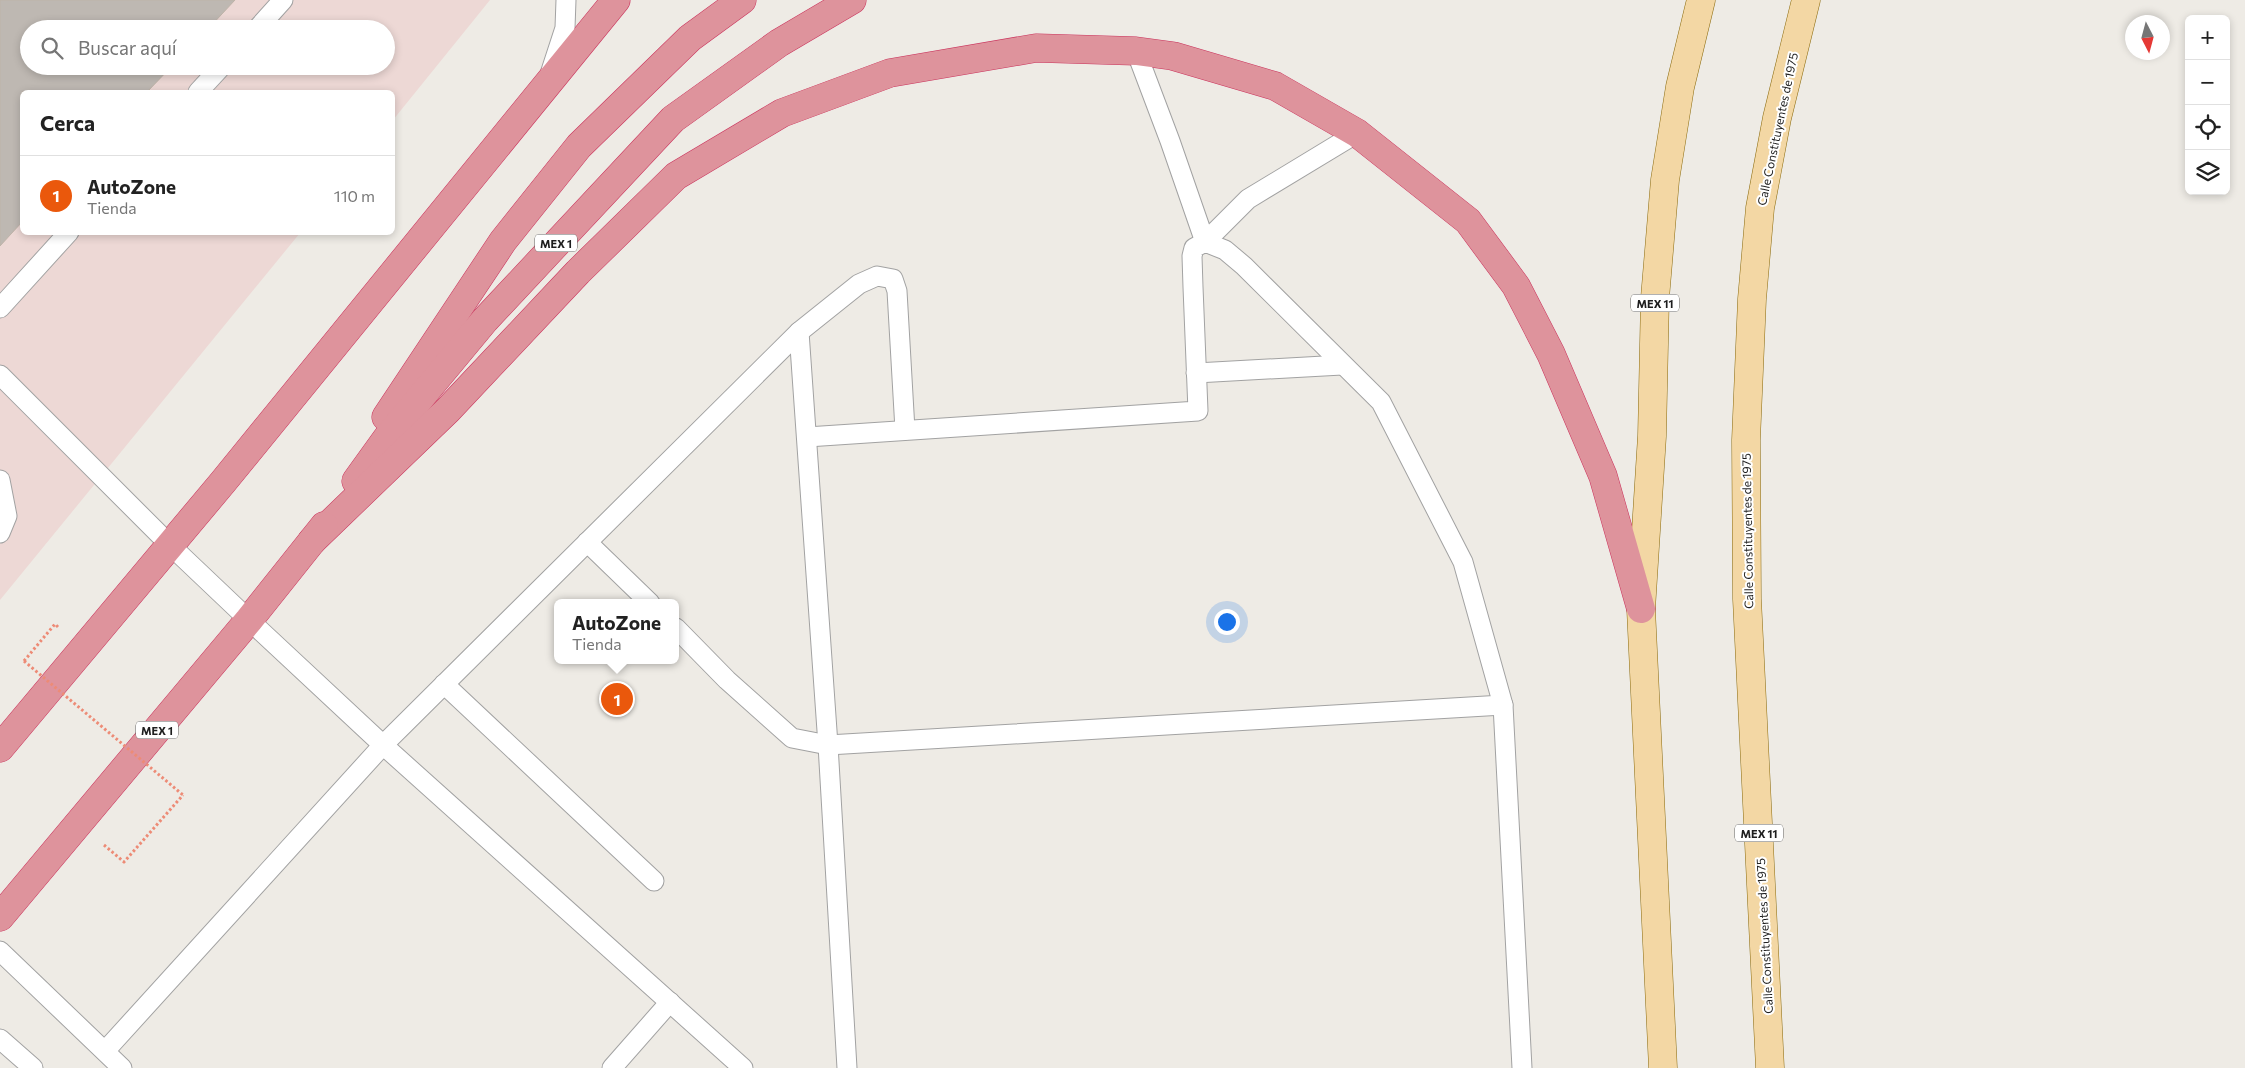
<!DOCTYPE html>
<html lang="es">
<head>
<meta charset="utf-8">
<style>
	:root { --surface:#fff; --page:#f6f6f6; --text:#222; --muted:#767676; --line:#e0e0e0; --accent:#ea580c }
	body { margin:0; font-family:Commissioner,sans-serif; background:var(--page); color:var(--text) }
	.controls { position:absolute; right:15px; top:15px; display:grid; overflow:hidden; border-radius:8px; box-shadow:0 2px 8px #0003 }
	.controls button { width:45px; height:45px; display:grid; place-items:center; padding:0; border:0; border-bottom:1px solid var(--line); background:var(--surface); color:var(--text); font:25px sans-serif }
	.compass { position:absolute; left:2125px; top:15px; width:45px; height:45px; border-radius:50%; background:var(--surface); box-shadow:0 2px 8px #0003; rotate:174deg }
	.you { position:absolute; left:1226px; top:621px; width:18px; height:18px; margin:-12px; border:4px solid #fff; border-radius:50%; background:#1a73e8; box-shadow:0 0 0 8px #1a73e833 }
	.badge { display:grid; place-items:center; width:32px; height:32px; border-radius:50%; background:var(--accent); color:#fff; font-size:16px; font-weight:700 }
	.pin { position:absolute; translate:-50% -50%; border:2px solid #fff; box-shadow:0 1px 5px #0006 }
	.popup { position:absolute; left:554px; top:599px; width:125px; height:65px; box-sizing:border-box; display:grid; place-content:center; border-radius:8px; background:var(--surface); filter:drop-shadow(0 1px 4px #0005); font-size:16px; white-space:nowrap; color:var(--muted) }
	.popup b { font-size:19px; color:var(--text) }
	.popup::after { content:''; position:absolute; left:50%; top:100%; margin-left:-10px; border:10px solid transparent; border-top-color:var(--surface) }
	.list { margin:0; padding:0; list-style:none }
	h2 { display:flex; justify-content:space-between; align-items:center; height:65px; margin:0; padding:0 20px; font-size:21px }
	h2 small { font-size:16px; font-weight:400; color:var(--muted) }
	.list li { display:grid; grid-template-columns:32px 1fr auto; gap:15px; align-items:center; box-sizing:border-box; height:80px; padding:0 20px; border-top:1px solid var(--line) }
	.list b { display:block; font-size:19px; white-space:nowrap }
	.list p { margin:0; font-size:16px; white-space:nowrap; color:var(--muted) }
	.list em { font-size:16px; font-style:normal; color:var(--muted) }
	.icon { flex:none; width:28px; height:28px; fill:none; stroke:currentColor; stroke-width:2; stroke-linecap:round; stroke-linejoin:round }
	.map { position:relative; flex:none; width:2245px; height:1068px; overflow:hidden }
	.search { position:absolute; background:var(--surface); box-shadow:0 2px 8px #0003; left:20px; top:20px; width:375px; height:55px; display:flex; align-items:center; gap:12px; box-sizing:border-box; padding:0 18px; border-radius:28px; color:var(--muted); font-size:19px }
	.panel { position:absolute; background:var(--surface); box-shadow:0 2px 8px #0003; left:20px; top:90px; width:375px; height:145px; border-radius:8px }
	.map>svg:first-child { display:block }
	.commercial { fill:#edd8d5; fill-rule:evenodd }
	.building { fill:#beb8b2; stroke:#beb3a8 }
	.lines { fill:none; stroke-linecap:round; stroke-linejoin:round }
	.lane-casing { stroke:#a2a2a2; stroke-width:21 }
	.primary-casing { stroke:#8a6a0d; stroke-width:29 }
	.highway-casing { stroke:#ca345d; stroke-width:29 }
	.path { stroke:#ed8b76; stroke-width:3; stroke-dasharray:2.5 2.5; stroke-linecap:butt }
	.lane { stroke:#fff; stroke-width:19 }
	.primary { stroke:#f3d7a4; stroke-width:28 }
	.highway { stroke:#de939c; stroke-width:28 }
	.path-bridge { stroke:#ed8b76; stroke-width:3; stroke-dasharray:2.5 2.5; stroke-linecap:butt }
	.labels { text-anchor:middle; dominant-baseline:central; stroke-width:4; stroke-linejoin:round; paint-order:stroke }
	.shield { fill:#fff; stroke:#626262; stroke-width:1 }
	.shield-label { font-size:11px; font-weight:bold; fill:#1e1e1e }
	.street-label { font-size:12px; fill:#1e1e1e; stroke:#fff }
</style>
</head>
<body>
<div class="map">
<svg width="2245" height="1068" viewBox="0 0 2245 1068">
	<rect width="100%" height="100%" fill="#eeebe5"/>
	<path class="commercial" d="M0 0H490L393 120 392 92H22V232L300 233 0 600ZM29 29H386V66H29Z"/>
	<polygon class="building" points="0,0 235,0 208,29 29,29 29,66 172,66 147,92 22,92 22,222 0,246"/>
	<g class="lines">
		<g class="lane-casing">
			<g id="lane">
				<polyline points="257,29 283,0"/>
				<polyline points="1136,51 1170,141 1205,242 1248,199 1357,133"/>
				<polyline points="550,74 565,28 566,0"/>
				<polyline points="198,92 222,66"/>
				<polyline points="0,308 69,232"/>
				<polyline points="799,332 828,745 847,1068"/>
				<polyline points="1196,373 1342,365"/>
				<polyline points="0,375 170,545 249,620 383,745 743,1068"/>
				<polyline points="807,437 1198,411 1193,287 1192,256 1194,248 1205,242 1225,250 1244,266 1381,402 1463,562 1503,705 1522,1068"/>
				<polyline points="0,480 7,516 0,533"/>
				<polyline points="587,542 650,603"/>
				<polyline points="676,628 727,680 792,738 828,745 1503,705"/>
				<polyline points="444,684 654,881"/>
				<polyline points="0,951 122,1068"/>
				<polyline points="0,1039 33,1068"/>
				<polyline points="105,1051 383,745 799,332 859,284 877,276 893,279 897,291 905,430"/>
				<polyline points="612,1068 670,1002"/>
			</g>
		</g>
		<g class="primary-casing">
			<g id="primary">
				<polyline points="1663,1068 1641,609 1652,436 1655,298 1665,180 1680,87 1701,0"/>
				<polyline points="1770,1068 1747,599 1746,440 1752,299 1760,208 1777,118 1806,0"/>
			</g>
		</g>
		<g class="highway-casing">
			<g id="highway">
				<polyline points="386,417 503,241 579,146 690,38 742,0"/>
				<polyline points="356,481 387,438 485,320 673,119 779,43 852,0"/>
				<polyline points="312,541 448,410 578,272 676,176 782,113 890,73 1036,48 1136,51 1173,56 1275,86 1357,133 1468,221 1516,286 1551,354 1603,476 1641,609"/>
				<polyline points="0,748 223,482 616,0"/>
				<polyline points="0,917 249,620 324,526"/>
			</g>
		</g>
		<g class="path">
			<polyline points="24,661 55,624 58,627"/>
			<polyline points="104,845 124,862 183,795"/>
		</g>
		<use href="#lane" class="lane"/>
		<use href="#primary" class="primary"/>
		<use href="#highway" class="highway"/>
		<polyline class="path-bridge" points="24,661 183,795"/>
	</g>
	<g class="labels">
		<g class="shield">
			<rect x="535" y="234.5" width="42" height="17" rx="4"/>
			<rect x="1631" y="294.5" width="48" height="17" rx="4"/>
			<rect x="136" y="721.5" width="42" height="17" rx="4"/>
			<rect x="1735" y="824.5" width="48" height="17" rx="4"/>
		</g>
		<g class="shield-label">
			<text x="556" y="243">MEX 1</text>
			<text x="1655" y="303">MEX 11</text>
			<text x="157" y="730">MEX 1</text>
			<text x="1759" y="833">MEX 11</text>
		</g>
		<g class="street-label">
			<text transform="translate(1777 129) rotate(-78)">Calle Constituyentes de 1975</text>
			<text transform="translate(1747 531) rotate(-91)">Calle Constituyentes de 1975</text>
			<text transform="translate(1764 936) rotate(-93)">Calle Constituyentes de 1975</text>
		</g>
	</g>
</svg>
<div class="controls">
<button>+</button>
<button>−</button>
<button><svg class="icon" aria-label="locate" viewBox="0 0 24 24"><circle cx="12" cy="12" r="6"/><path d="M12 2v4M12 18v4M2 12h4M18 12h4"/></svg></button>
<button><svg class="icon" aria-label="layers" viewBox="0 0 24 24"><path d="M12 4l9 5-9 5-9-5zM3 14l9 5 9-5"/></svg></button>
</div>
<svg class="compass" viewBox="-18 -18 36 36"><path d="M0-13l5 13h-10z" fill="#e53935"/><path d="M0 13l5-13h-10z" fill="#767676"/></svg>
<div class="you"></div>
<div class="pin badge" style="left:617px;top:699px">1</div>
<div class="popup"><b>AutoZone</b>Tienda</div>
<div class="search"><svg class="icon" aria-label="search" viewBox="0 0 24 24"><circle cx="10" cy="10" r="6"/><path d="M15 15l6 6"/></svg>Buscar aquí</div>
<section class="panel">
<h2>Cerca<small></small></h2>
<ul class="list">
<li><span class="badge">1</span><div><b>AutoZone</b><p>Tienda</p></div><em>110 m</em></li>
</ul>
</section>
</div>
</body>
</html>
